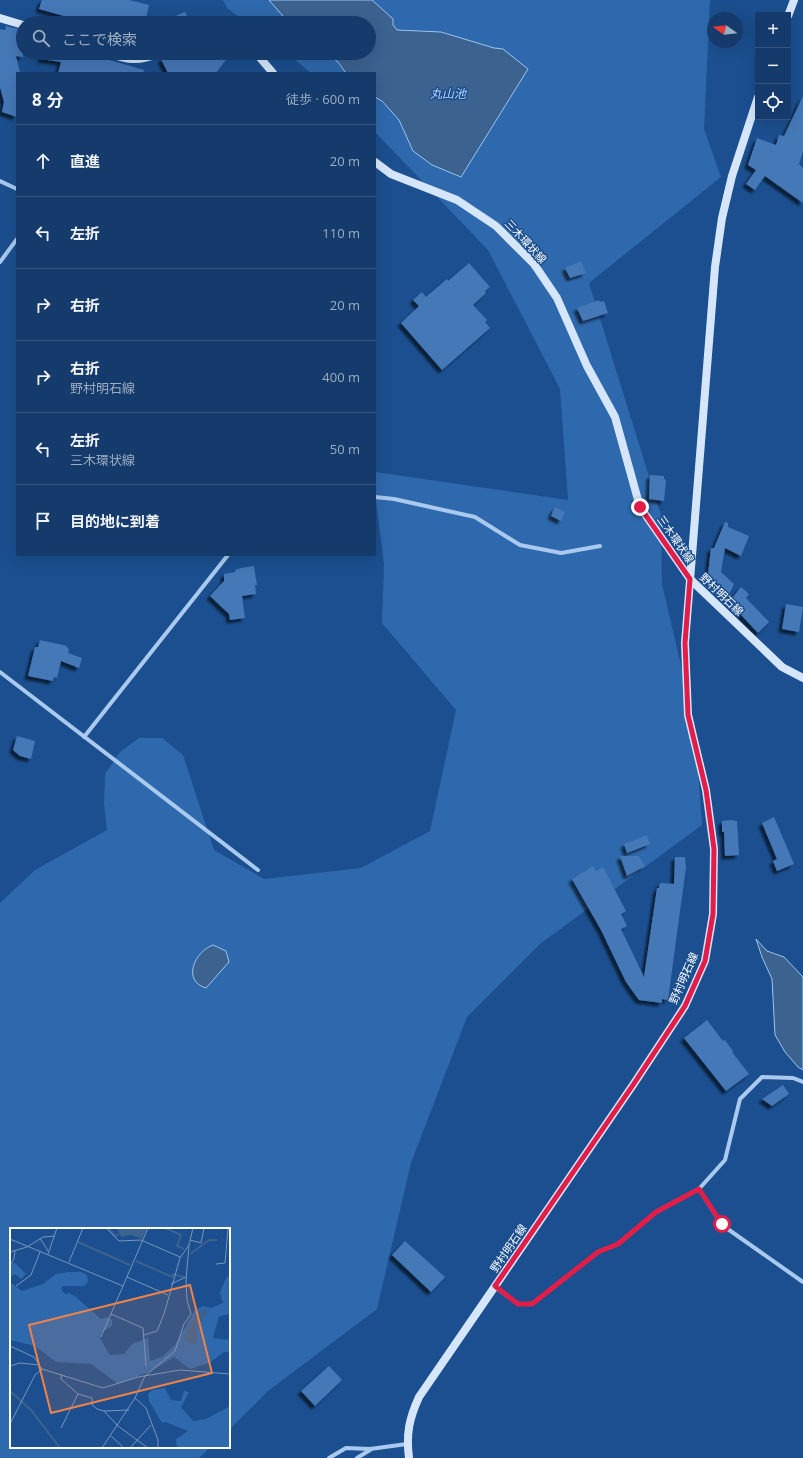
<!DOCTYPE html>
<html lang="ja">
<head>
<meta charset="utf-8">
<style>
	:root { --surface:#143b6b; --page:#214673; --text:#f1f3f6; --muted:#9dadc1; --line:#33557e }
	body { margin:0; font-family:"Open Sans","Noto Sans JP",sans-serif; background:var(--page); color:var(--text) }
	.controls { position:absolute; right:12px; top:12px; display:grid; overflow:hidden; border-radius:0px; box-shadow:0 4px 16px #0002 }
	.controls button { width:36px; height:36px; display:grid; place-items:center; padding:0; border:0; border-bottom:1px solid var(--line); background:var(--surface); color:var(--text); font:20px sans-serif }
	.compass { position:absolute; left:707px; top:12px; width:36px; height:36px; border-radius:50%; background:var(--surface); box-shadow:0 4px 16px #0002; rotate:284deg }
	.stop { position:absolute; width:12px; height:12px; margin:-9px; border:3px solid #e11d48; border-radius:50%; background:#fff }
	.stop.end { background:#e11d48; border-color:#fff; box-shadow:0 1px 4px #0008 }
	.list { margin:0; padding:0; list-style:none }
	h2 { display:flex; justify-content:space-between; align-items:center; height:52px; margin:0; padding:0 16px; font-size:17px }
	h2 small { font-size:13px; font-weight:400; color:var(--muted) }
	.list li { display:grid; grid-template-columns:26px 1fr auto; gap:12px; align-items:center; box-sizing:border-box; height:72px; padding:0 16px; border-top:1px solid var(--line) }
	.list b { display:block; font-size:15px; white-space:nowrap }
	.list p { margin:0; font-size:13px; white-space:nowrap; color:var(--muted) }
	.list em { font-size:13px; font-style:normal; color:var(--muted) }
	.icon { flex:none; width:22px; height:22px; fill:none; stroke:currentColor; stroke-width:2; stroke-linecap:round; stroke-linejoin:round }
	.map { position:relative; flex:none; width:803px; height:1458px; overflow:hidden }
	.search { position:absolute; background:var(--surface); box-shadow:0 4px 16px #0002; left:16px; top:16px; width:360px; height:44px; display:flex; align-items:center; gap:10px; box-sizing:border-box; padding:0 14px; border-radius:22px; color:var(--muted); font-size:15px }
	.panel { position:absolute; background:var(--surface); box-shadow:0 4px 16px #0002; left:16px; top:72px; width:360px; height:484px; border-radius:0px }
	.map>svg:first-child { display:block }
	.green { fill:#2e69ad }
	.water { fill:#3c6290; stroke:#9cc4f0 }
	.building { fill:#4478b7; filter:url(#shadow) }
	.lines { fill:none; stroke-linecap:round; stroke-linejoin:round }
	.street { stroke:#a9c9ee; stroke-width:4 }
	.secondary { stroke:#d6e6fa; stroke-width:8 }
	.route { stroke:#e11d48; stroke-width:5 }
	.labels { text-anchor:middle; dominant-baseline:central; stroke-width:3; stroke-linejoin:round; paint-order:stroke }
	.street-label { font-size:11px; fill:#fff; stroke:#1b4f8f }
	.water-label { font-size:12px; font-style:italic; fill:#b5d3f5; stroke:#1b4f8f }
	.inset-river { fill:none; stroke:#3c6290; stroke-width:2 }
	.inset-road { fill:none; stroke:#7695bc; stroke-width:1 }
	.view { fill:#ee8249; fill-opacity:0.15; stroke:#ee8249; stroke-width:2 }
	.inset-edge { fill:none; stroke:#fff; stroke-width:2 }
</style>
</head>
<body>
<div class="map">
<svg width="803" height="1458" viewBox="0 0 803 1458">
	<defs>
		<filter id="shadow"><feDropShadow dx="-3.5" dy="3.5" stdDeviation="1" flood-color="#0009"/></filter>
	</defs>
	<rect width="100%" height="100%" fill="#1b4f8f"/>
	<polygon class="green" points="223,0 710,0 704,129 721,177 589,283 661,515 662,584 695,725 702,825 540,944 467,1017 411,1163 377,1309 268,1391 229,1430 229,1229 11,1229 11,1447 210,1447 199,1458 0,1458 0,903 35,870 107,830 104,804 105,774 120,752 139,738 162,738 183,755 214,850 264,879 361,868 430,831 456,710 382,623 384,564 375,494 375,472 568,500 560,389 488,250 375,132 375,73 311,73 287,53 369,53 369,23 247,23 227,8"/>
	<g class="water">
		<polygon points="269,0 372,0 393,19 393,25 397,30 441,32 494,48 503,49 528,69 461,177 432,165 413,151 399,120 382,101 375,97 375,73 346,73 338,62 326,53 369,53 369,23 289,23"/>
		<polygon points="756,939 767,951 784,957 803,977 803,1070 798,1067 785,1052 775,1035 772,979 762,957"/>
		<path d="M213 945 226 951 229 962 206 988C182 981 194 952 213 945Z"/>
	</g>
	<g class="building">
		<polygon points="42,0 129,0 149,5 145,23 77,23 78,20 39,9"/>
		<polygon points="185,12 190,23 159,23"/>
		<polygon points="6,26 23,30 23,57 16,56 20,73 17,73 17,117 2,112 4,102 0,87 0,29 5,30"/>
		<polygon points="42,53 92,53 109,60 144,70 143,73 58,73 61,62 41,59"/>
		<polygon points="178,53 231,53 216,73 168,73 161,59"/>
		<polygon points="803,96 803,151 799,164 803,168 803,203 765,176 755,190 746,184 756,170 748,165 757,138 776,145 779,135 784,136"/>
		<polygon points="581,261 586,273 570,278 565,268"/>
		<polygon points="469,263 490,287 485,291 486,293 473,305 487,320 485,322 490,328 442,370 401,323 419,306 413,300 422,292 426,297 447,279 448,281"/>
		<polygon points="599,300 600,302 604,301 608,313 583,321 577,308"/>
		<polygon points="650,475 664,476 664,479 666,480 664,501 649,499"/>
		<polygon points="555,507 565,512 561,521 551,516"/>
		<polygon points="725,522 728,523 728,527 749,536 741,556 725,548 721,572 734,584 729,595 708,574 711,548 714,548"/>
		<polygon points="254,566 257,585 255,585 256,594 242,596 245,618 230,620 229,614 210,596 224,581 224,574 235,572 235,570 241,568"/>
		<polygon points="741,587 749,594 746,598 769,622 758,633 729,602"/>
		<polygon points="786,604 803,607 799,632 782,629"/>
		<polygon points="40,640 67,646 67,648 69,649 68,653 82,658 79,668 61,661 57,678 54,677 53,681 28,676 35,647 38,647"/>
		<polygon points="17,736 35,741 31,759 20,756 13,750"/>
		<polygon points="774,817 794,864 777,871 773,861 777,859 762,823"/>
		<polygon points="731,820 737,821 739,855 725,856 724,832 722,832 722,821"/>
		<polygon points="647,835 650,844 627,853 624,844"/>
		<polygon points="620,856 639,856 645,866 627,876"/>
		<polygon points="675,857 685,857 686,867 668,1000 662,999 662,1003 639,1000 626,982 601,930 572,879 593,866 596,871 603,867 626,911 621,914 627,926 621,929 644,977 657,888 659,888 660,883 674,884"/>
		<polygon points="707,1020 723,1041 725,1040 733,1051 732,1052 749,1074 726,1091 684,1038"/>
		<polygon points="783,1085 789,1094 772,1106 762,1099"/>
		<polygon points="405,1241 445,1277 431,1292 392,1255"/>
		<polygon points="329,1366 342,1380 315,1406 301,1391"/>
	</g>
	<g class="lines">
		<g class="street">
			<polyline points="0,181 17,189"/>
			<polyline points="0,262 17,239"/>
			<polyline points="375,497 394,499 475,517 520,545 561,553 600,546"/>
			<polyline points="0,672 258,870"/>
			<polyline points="84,737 228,555"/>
			<polyline points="699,1189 722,1225 803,1282"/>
			<polyline points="495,1287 518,1304 532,1304 598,1252 618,1244 656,1212 699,1189 725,1160 740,1099 762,1077 793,1078 803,1082"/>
			<polyline points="329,1458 346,1448 370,1449 407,1444"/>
			<polyline points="357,1458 370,1450"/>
		</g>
		<g class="secondary">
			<polyline points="788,16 794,0"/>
			<polyline points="0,18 23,25"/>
			<path d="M109 53C129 61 140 61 160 53"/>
			<polyline points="256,53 273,73"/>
			<polyline points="375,162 391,174 457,200 496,226 534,264 557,298 587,366 615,417 640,507 690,579 782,667 803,678"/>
			<path d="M409 1458C406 1434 409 1419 419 1397L633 1085 685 1006 705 961 713 914 714 849 706 790 688 715 685 643 715 267 722 218 732 176 758 97"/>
		</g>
	</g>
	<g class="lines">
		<polyline class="route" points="640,507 690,579 685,643 688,715 706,790 714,849 713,914 705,961 685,1006 633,1085 495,1286 518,1304 532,1304 598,1252 618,1244 656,1212 699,1189 722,1224"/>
	</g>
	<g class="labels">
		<g class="street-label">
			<text transform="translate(526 241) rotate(47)">三木環状線</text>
			<text transform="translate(676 539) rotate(55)">三木環状線</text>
			<text transform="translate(722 594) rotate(44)">野村明石線</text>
			<text transform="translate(683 978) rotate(-66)">野村明石線</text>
			<text transform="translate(508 1248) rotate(-56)">野村明石線</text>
		</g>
		<g class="water-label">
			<text x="448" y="93">丸山池</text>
		</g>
	</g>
	<g transform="translate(10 1228)">
		<rect width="220" height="220" fill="#1b4f8f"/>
		<path d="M5 35 16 46 11 51 5 46 0 49V36ZM58 44H71L77 47 78 52 77 56 73 58H53L51 61 55 66 59 65 66 69 91 91 97 89 102 92V98L92 104 90 110 100 127 114 126 122 116 138 110 140 133 152 129 165 117 185 82 193 78 201 80 213 75 210 65 215 52 220 46V86L209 88 203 110 220 112V124H214L199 135 180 141 164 129 141 143 108 156 81 136 46 134 25 118 0 112V54L12 63 33 56 46 46ZM155 160 161 172 171 173 174 163 179 164 171 179 183 193 196 191 220 178V220H167L166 211 178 203 155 194 152 195 139 173 138 166 142 162Z" fill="#2e69ad"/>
		<path d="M107 0H137L132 11 121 7 111 9ZM191 82 201 83 193 89 187 101 186 117 173 112 183 91Z" fill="#3c6290"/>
		<path class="inset-river" d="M156 0 171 7 167 18 174 21M99 1 106 8 109 6M68 14 120 37M180 26 199 12H207M126 33 162 49 163 46 174 49M0 163 21 182 50 220"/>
		<path class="inset-road" d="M96 0 109 13 131 12 170 29M30 10 38 23M0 11 113 58M180 12 191 15 194 0M0 24 17 19 33 9 45 8M38 26 47 0M59 34 73 0M206 36 215 35 218 1M0 37 4 31 5 22M117 49 158 67M161 56 176 49M6 58 21 47 30 24M101 86 133 100 136 138M134 107 147 103 154 86 170 30 179 17M91 109 138 0M0 118 24 129 32 141M0 138 10 135 30 137M52 146 51 151 68 166 82 170V177L87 181 94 183 119 182M94 183 108 198 138 220M0 196 25 147 32 141 93 160 128 149 170 142 220 146M51 200 68 166M101 208 114 220M92 220 125 170M120 220 141 197M148 220V212L136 180 125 170 135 148 165 123 174 96 181 86 177 72 176 52 179 17 183 0"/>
		<path class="view" d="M180 57 202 145 41 185 19 97Z"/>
		<rect width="220" height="220" class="inset-edge"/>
	</g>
</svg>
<div class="controls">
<button>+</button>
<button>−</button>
<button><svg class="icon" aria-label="locate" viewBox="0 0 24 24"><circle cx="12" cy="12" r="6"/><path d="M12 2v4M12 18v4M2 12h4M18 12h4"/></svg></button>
</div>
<svg class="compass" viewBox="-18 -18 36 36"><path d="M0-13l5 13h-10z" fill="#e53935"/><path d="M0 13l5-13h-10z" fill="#9dadc1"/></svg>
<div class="stop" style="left:722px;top:1224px"></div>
<div class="stop end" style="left:640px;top:507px"></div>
<div class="search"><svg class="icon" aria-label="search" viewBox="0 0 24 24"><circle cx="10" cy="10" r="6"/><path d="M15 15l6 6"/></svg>ここで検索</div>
<section class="panel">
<h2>8 分<small>徒歩 · 600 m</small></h2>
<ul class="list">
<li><svg class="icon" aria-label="ahead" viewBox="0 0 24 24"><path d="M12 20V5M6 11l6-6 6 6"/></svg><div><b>直進</b></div><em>20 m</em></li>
<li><svg class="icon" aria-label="left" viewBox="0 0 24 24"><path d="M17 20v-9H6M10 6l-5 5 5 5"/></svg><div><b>左折</b></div><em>110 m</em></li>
<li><svg class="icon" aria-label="right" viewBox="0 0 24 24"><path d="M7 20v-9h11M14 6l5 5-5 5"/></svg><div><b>右折</b></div><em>20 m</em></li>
<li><svg class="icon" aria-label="right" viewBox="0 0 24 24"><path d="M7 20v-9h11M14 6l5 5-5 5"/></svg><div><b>右折</b><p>野村明石線</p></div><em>400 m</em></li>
<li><svg class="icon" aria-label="left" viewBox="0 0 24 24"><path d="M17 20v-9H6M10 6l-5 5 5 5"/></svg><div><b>左折</b><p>三木環状線</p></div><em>50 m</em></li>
<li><svg class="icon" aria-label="arrive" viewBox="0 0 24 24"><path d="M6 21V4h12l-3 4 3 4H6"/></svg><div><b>目的地に到着</b></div></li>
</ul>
</section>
</div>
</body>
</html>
